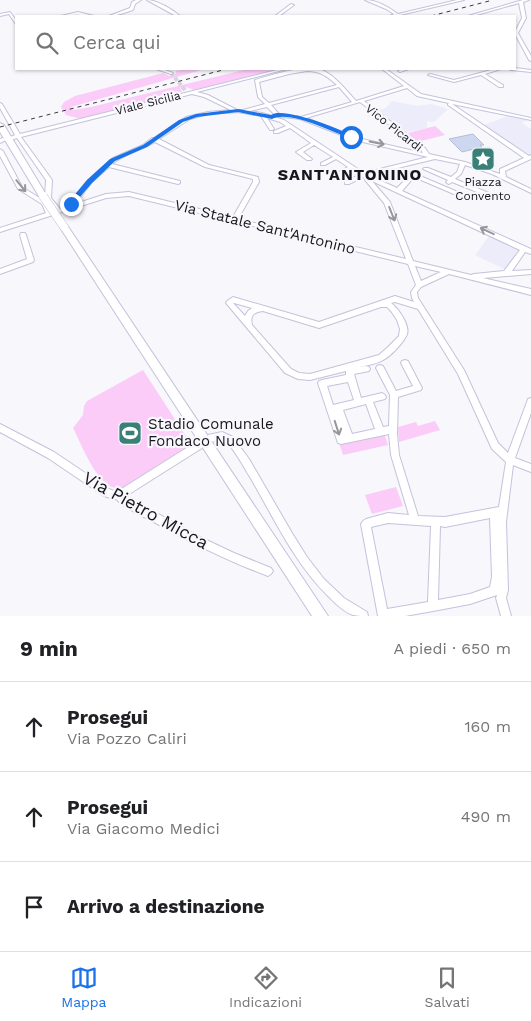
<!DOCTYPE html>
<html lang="it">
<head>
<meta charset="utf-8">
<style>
	:root { --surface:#fff; --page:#f6f6f6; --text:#202124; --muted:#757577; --line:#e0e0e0; --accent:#1a73e8 }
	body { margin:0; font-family:"Work Sans",sans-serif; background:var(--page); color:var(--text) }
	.stop { position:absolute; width:15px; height:15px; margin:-11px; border:4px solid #1a73e8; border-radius:50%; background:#fff }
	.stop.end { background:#1a73e8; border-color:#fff; box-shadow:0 1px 5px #0008 }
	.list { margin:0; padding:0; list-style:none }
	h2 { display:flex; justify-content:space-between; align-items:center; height:65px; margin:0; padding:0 20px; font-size:21px }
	h2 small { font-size:16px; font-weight:400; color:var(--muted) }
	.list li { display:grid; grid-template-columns:32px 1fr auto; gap:15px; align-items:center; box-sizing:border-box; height:90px; padding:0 20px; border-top:1px solid var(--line) }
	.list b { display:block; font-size:19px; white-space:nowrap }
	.list p { margin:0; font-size:16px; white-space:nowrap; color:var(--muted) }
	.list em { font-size:16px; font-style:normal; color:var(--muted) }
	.icon { flex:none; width:28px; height:28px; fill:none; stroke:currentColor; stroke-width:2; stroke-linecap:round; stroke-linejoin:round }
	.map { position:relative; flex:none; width:531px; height:616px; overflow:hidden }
	.search { position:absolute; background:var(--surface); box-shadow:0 1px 4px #0004; left:15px; right:15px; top:15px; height:55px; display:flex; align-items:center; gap:12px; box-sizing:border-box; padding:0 18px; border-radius:0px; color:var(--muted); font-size:19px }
	.sheet { height:335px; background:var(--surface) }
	nav { display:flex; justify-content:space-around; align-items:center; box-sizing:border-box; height:70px; border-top:1px solid var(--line); background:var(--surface); font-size:14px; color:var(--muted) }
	nav a { display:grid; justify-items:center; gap:2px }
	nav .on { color:var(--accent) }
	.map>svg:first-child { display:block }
	.built { fill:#edecfa }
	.green { fill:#fcccf8 }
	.building { fill:#cdd8f0; stroke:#b3bdd5 }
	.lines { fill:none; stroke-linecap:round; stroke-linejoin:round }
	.minor-tunnel { stroke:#d5d5db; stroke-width:4; stroke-dasharray:4 2; stroke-linecap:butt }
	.minor-casing { stroke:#c4c2dc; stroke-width:2 }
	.highway-casing { stroke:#c4c2dc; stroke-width:2 }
	.minor { fill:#fff; fill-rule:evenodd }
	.highway { fill:#fff; fill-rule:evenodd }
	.rail { stroke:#3a3942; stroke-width:1; stroke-dasharray:4 4; stroke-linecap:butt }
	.highway-bridge-casing { stroke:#c4c2dc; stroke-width:9; stroke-linecap:butt }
	.highway-bridge { stroke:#fff; stroke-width:8 }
	.oneway { stroke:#97969a }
	.route { fill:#1a73e8 }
	.labels { text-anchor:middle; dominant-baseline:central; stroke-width:4.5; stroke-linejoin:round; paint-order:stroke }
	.far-street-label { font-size:12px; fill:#17161f; stroke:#f7f7fc }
	.far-poi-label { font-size:12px; fill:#17161f; stroke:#f7f7fc }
	.street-label { font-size:15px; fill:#17161f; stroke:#f7f7fc }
	.poi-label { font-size:15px; fill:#17161f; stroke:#f7f7fc; text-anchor:start }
	.far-district-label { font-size:16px; font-weight:bold; letter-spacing:1px; fill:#17161f; stroke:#f7f7fc }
	.near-street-label { font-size:18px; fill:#17161f; stroke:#f7f7fc }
</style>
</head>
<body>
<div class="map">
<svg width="531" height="616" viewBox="0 0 531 616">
	<rect width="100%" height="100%" fill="#f7f7fc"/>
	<g class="built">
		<polygon points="392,101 418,106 431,104 448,109 434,122 427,121 427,128 402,133 388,122 391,120 377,111 386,108"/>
		<polygon points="508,116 528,120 522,123 531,129 531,155 529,156 484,125"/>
		<polygon points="490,235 519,250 506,270 475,255"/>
	</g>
	<g class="green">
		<polygon points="186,69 205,69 71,107 73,110 91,107 248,69 280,69 194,90 186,87 180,88 182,92 179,93 81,119 66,115 61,107 64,102 75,96 163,73 170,76 175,75 176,71"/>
		<polygon points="435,126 445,135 417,142 408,133"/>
		<path d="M143 370 191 444 122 488C99 493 82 445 73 428L83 415 84 406 87 401Z"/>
		<polygon points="435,421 440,430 399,442 398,427 416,422 418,426"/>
		<polygon points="384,433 388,445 343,455 339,443"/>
		<polygon points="396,487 403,506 372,514 365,495"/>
	</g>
	<polygon class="building" points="473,134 484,145 480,145 482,147 462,152 449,139"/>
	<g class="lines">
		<polyline class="minor-tunnel" points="171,73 185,90"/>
		<g class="minor-casing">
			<g id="minor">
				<polygon points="136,0 141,0 135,4 133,10 114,16 109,16 130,8 132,2"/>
				<path d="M147 0C157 0 173 10 180 16H176Z"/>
				<path d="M365 0C377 0 388 7 398 14L457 0H464L400 15 401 16H390L394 14 386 9Z"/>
				<polygon points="523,0 529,0 523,2 526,18 518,33 531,56 531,61 529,60 515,34 515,32 522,18 519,3 473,16 468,16"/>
				<polygon points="291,4 294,5 279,16 275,16"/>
				<polygon points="10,12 16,20 16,23 15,23 9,14 0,16 0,14"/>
				<path d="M78 12 94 16C89 16 85 15 80 15 74 14 67 16 61 16Z"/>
				<polygon points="515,68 531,70 531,72 511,70 509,69"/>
				<polygon points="156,69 162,69 173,73 171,74"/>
				<path d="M281 69H287L197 92 208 95 237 110H243L265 104 258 97 255 80C273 75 307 63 324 71 337 78 346 90 356 101L404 86 382 69H386L421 94 531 118V120L452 104 529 156 531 155V159L505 171 506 177 531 189V193L492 174 465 165 461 174 455 179 496 196V198H492L452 182 449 184 447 183 446 182 448 180 423 169 424 168H428L451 177 457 172 460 164 435 159 368 175 397 188 411 174 413 173 472 198V200H468L414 177 402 191 531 249V254L525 252 512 271 531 270V274L483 278 531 289V295L449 274 421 287 417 292 418 298 464 370 498 443 508 453 527 402 528 399 531 398V413L515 458 531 464V472L513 465 506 522 508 590 506 598 511 616H501L496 598 497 595 470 604 433 611 405 616H378L361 524 363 521 366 519 388 513 409 515 391 455 389 434 341 444 338 443 318 383 319 381 322 380 346 375V371L310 380 298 379 285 373 226 303 227 301 233 297 319 322 395 296 414 302 412 298 411 292 416 285 408 264 129 196 106 198 0 232V228L46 213 42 204 18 189 0 156V149L3 151 22 187 46 202 51 212 53 211 54 208 45 198 46 180 17 138 11 140 8 138 15 135 0 108V103L2 104 20 134ZM307 71C320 71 327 76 337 85L269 103 262 97 259 82 289 74ZM339 87 352 102 301 117 279 114 271 105ZM407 88 417 96 449 103 448 104V105L524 158 500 169V174L465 162 429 154 425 148 364 101ZM192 94 204 97 231 110 208 112 186 117 154 138H152L143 145 113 158 88 180 67 206 60 209 51 198 52 180 21 137ZM360 102 421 150 423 153 358 138 306 118ZM267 107 276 116 300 119 354 140 428 157 364 173 284 120 262 113 250 111ZM238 112 261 116 270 130H272L274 129 267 118 280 122 286 126 274 131V133H278L290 128 311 143 296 152 307 160H311L312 159 303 152 314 145 333 157 321 163V165H325L336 159 348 167 337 173 342 178H346L347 177 344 173 352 170 359 175 345 182V184H349L363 177 365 178V180L384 203 406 259 238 219 259 182 258 177 209 165 159 139 190 119 208 114ZM155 142 205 167 253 179V182L233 217 129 192 106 194 75 204 92 182 109 167 178 184 180 183V181L112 164C124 154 142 150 155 142ZM372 181 520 250 504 271 474 274 471 275 413 261 390 202ZM415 266 441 272 421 281ZM395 302 418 309 458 374 492 449 506 462 499 507 445 517 418 516 399 455 397 434 398 397 421 390 422 388 408 361 405 360 402 361 401 363 413 386 396 391 383 366 380 365 377 366 376 368 390 395 389 426 383 427 373 402 385 399 386 397 385 395 382 393 361 398 354 374 369 371 370 369 369 367 366 366 360 367C367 365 377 364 383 360 390 357 405 341 407 334 410 325 398 308 391 303ZM233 303H234L252 308 248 311 245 316ZM381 307H387L391 311 397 320 400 329 399 336 388 347 379 355 310 374 299 373 291 369 252 325C250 316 253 312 263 311L319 328ZM348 382 354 400 333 405 327 386ZM366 404 375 429 352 434 343 410ZM490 518 492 577 490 587 470 594 438 600 440 526 445 527ZM388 523 431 526 428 602 387 609 371 527Z"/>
				<polygon points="403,69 409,69 400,72 398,71"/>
				<polygon points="495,69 501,69 485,74 503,85 503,87 499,87 481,75 454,82 428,75 430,74 454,80"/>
				<polygon points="3,138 6,140 0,143 0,139"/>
				<polygon points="21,233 25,233 26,235 34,260 33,262 0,274 0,269 27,259 20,235"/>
				<path d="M0 424 54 452 109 489 114 491 123 488 196 442 199 441 202 442 203 445 202 448 126 496 198 536 234 553 271 568 273 571 271 574 268 576C228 561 190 542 152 521 140 515 126 509 116 499H114L104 496 48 458 0 432Z"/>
				<path d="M222 432 233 437 249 459 292 533 307 557 324 579 344 598 367 612 368 616C364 616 357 616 353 615 344 612 336 604 329 597 294 563 274 518 250 477 245 469 233 447 226 442 221 438 214 443 208 441L207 438 208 435Z"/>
			</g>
		</g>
		<g class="highway-casing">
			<g id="highway">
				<polygon points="0,123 4,125 47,196 46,198 40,198 0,132"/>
				<polygon points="64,224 67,225 328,616 312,616 61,229 60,227 61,225"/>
			</g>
		</g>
		<use href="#minor" class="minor"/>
		<use href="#highway" class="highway"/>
		<g class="rail">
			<polyline points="431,16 493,0"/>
			<polyline points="0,127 227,69"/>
		</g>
		<g class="highway-bridge-casing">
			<polyline id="highway-bridge" points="43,196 64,227"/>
		</g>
		<use href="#highway-bridge" class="highway-bridge"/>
	</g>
	<defs><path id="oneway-shaft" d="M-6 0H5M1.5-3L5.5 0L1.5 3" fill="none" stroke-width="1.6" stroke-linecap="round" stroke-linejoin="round" transform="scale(1.25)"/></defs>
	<g class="oneway">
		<use href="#oneway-shaft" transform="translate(377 143) rotate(12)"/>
		<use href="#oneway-shaft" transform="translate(21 186) rotate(51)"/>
		<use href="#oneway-shaft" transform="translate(392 214) rotate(68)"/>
		<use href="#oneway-shaft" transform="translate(487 231) rotate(-155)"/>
		<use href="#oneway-shaft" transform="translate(337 428) rotate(72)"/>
	</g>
	<path class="route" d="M238 109 271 115C282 106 342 129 354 137L349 138C330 131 290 110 272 119L238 112 197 117 183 122 147 147 115 161 92 183 73 205 67 204 87 180 110 159 143 145 179 120 196 114Z"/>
	<defs>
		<g id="sight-square" transform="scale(1.25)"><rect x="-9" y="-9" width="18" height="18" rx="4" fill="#3a8077" stroke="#f7f7fc"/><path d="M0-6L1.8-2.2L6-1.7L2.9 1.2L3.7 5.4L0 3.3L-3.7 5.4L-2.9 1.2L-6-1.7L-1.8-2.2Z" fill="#fff"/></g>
		<g id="stadium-square" transform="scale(1.25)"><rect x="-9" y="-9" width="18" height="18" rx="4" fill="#3a8077" stroke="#f7f7fc"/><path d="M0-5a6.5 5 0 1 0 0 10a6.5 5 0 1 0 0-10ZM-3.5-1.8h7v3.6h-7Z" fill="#fff"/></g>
	</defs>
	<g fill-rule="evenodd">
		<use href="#sight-square" x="483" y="159"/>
		<use href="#stadium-square" x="130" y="433"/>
	</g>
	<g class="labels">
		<g class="far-street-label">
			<text transform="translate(148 103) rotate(-14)">Viale Sicilia</text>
			<text transform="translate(394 128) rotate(38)">Vico Picardi</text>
		</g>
		<g class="far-poi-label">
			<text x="483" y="182">Piazza<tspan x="483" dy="14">Convento</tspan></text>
		</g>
		<g class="street-label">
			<text transform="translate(265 227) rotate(14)">Via Statale Sant'Antonino</text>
		</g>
		<g class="poi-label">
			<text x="148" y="424">Stadio Comunale<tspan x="148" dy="17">Fondaco Nuovo</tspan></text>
		</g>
		<g class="far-district-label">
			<text x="350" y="174">SANT'ANTONINO</text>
		</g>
		<g class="near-street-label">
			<text transform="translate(146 510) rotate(29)">Via Pietro Micca</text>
		</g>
	</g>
</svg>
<div class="stop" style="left:351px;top:137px"></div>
<div class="stop end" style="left:71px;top:204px"></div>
<div class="search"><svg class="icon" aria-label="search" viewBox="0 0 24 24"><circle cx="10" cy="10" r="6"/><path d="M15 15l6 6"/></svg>Cerca qui</div>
</div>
<section class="sheet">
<h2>9 min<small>A piedi · 650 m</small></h2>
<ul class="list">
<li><svg class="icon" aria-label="ahead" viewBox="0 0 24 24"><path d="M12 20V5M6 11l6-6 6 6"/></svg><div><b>Prosegui</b><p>Via Pozzo Caliri</p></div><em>160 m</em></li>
<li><svg class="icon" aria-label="ahead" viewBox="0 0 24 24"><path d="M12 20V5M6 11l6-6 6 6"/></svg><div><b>Prosegui</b><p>Via Giacomo Medici</p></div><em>490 m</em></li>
<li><svg class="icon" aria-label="arrive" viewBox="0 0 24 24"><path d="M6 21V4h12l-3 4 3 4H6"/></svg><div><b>Arrivo a destinazione</b></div></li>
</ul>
</section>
<nav>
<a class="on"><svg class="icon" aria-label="map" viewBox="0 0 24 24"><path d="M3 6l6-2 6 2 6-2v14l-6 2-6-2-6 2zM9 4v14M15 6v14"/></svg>Mappa</a>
<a><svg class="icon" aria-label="directions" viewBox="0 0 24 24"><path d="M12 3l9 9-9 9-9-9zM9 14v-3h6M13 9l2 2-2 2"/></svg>Indicazioni</a>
<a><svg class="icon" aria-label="saved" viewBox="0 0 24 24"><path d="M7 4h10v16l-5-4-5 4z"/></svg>Salvati</a>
</nav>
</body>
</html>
